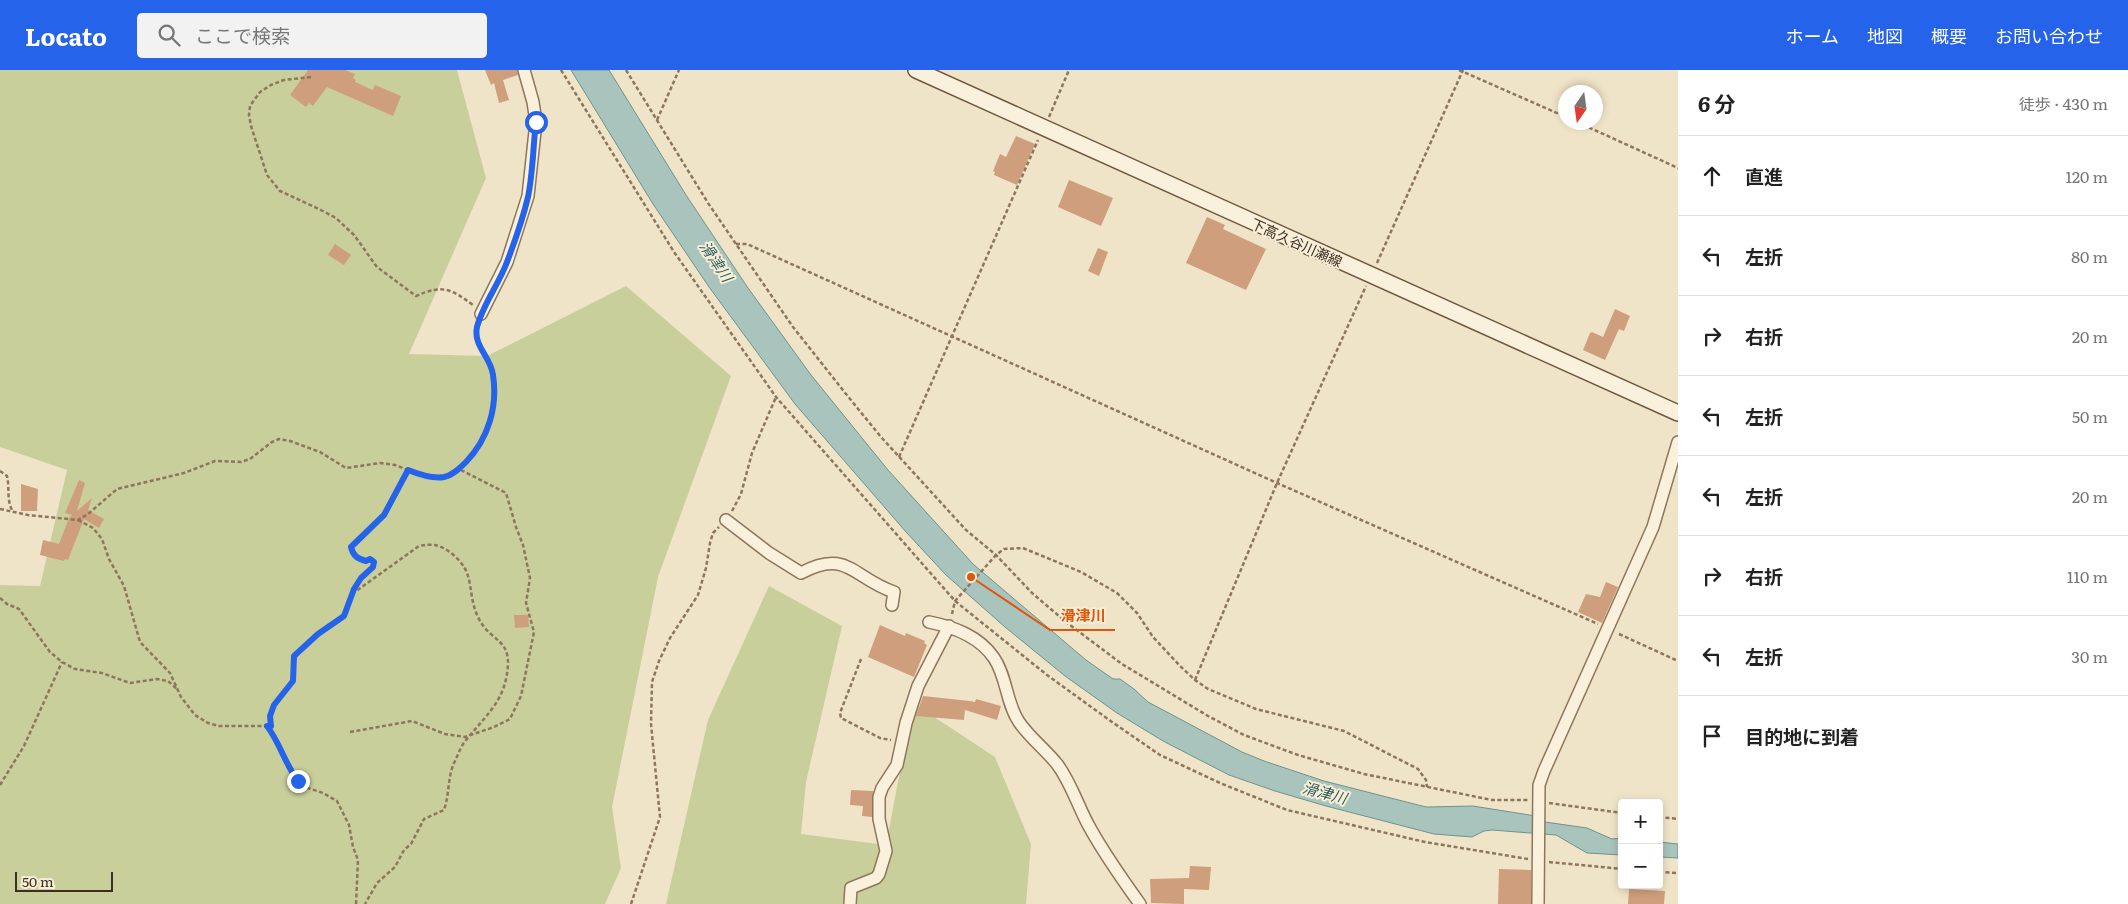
<!DOCTYPE html>
<html lang="ja">
<head>
<meta charset="utf-8">
<style>
	:root { --surface:#fff; --page:#f2f2f2; --text:#222; --muted:#767676; --line:#e0e0e0; --accent:#2563eb }
	body { margin:0; font-family:Literata,"Noto Sans JP",serif; background:var(--page); color:var(--text) }
	.controls { position:absolute; right:15px; bottom:15px; display:grid; overflow:hidden; border-radius:5px; box-shadow:0 2px 8px #0003 }
	.controls button { width:45px; height:45px; display:grid; place-items:center; padding:0; border:0; border-bottom:1px solid var(--line); background:var(--surface); color:var(--text); font:25px sans-serif }
	.compass { position:absolute; left:1558px; top:15px; width:45px; height:45px; border-radius:50%; background:var(--surface); box-shadow:0 2px 8px #0003; rotate:193deg }
	.scale { position:absolute; left:15px; bottom:12px; width:98px; box-sizing:border-box; padding-left:5px; border:2px solid #3d2e20; border-top:0; font-size:14px; line-height:18px; white-space:nowrap; color:#3d2e20; -webkit-text-stroke:4px #f7eed8; paint-order:stroke }
	.stop { position:absolute; width:15px; height:15px; margin:-11px; border:4px solid #2563eb; border-radius:50%; background:#fff }
	.stop.end { background:#2563eb; border-color:#fff; box-shadow:0 1px 5px #0008 }
	.list { margin:0; padding:0; list-style:none }
	h2 { display:flex; justify-content:space-between; align-items:center; height:65px; margin:0; padding:0 20px; font-size:21px }
	h2 small { font-size:16px; font-weight:400; color:var(--muted) }
	.list li { display:grid; grid-template-columns:32px 1fr auto; gap:15px; align-items:center; box-sizing:border-box; height:80px; padding:0 20px; border-top:1px solid var(--line) }
	.list b { display:block; font-size:19px; white-space:nowrap }
	.list em { font-size:16px; font-style:normal; color:var(--muted) }
	.icon { flex:none; width:28px; height:28px; fill:none; stroke:currentColor; stroke-width:2; stroke-linecap:round; stroke-linejoin:round }
	.map { position:relative; flex:none; width:1678px; height:834px; overflow:hidden }
	header { display:flex; align-items:center; gap:30px; box-sizing:border-box; height:70px; padding:0 25px; background:var(--accent); color:#fff }
	header strong { font-size:24px }
	nav { display:flex; gap:28px; margin-inline-start:auto; font-size:18px }
	.search { width:350px; height:45px; background:var(--page); display:flex; align-items:center; gap:12px; box-sizing:border-box; padding:0 18px; border-radius:5px; color:var(--muted); font-size:19px }
	main { display:flex }
	aside { flex:1; background:var(--surface) }
	.map>svg:first-child { display:block }
	.green { fill:#c9cf9b }
	.water { fill:#a9c4bc; stroke:#6f938a }
	.building { fill:#cf9f7d }
	.lines { fill:none; stroke-linecap:round; stroke-linejoin:round }
	.minor-casing { stroke:#8d765c; stroke-width:14 }
	.secondary-casing { stroke:#6f573f; stroke-width:18 }
	.path { stroke:#8d765c; stroke-width:2.5; stroke-dasharray:4 2.5; stroke-linecap:butt }
	.minor { stroke:#faf1dc; stroke-width:11 }
	.secondary { stroke:#faf1dc; stroke-width:15 }
	.route { stroke:#2563eb; stroke-width:6 }
	.labels { text-anchor:middle; dominant-baseline:central; stroke-width:4; stroke-linejoin:round; paint-order:stroke }
	.street-label { font-size:14px; fill:#3d2e20; stroke:#f7eed8 }
	.water-label { font-size:15px; font-style:italic; fill:#2f5d5a; stroke:#f7eed8 }
	.leader { fill:none; stroke:#df570d; stroke-width:2 }
	.callout-dot { fill:#df570d; stroke:#f7eed8; stroke-width:2 }
	.callout-label { font-size:15px; text-anchor:middle; font-weight:bold; fill:#df570d; stroke:#f7eed8; stroke-width:4; stroke-linejoin:round; paint-order:stroke }
</style>
</head>
<body>
<header>
<strong>Locato</strong>
<div class="search"><svg class="icon" aria-label="search" viewBox="0 0 24 24"><circle cx="10" cy="10" r="6"/><path d="M15 15l6 6"/></svg>ここで検索</div>
<nav><a>ホーム</a><a>地図</a><a>概要</a><a>お問い合わせ</a></nav>
</header>
<main>
<div class="map">
<svg width="1678" height="834" viewBox="0 0 1678 834">
	<rect width="100%" height="100%" fill="#f0e4c8"/>
	<g class="green">
		<polygon points="0,0 457,0 486,108 409,284 487,286 626,216 731,306 658,507 612,737 621,798 605,834 0,834 0,515 40,516 67,400 0,377"/>
		<polygon points="769,516 842,556 806,712 801,764 886,775 913,633 995,687 1031,774 1026,834 666,834 708,650"/>
	</g>
	<g class="water">
		<polygon points="571,0 609,0 686,125 748,218 811,305 888,400 973,494 1086,590 1113,609 1120,609 1134,619 1148,632 1242,682 1264,691 1324,711 1426,737 1473,736 1542,747 1545,752 1587,758 1612,769 1622,768 1622,785 1587,783 1556,765 1492,760 1484,761 1472,767 1434,764 1326,736 1275,721 1229,705 1163,671 1117,643 1065,606 1005,557 946,505 906,462 795,334 709,217 653,134"/>
		<polygon points="1659,772 1678,774 1678,788 1659,787"/>
	</g>
	<g class="building">
		<polygon points="308,0 345,0 355,4 353,8 356,10 355,12 373,20 375,15 401,26 393,46 327,17 313,36 309,33 306,37 290,25"/>
		<polygon points="485,0 517,0 518,5 503,10 509,30 499,33 494,13 491,15"/>
		<polygon points="1016,66 1035,74 1017,115 994,105 995,102 993,101 1000,84 1006,87"/>
		<polygon points="1069,110 1113,128 1101,156 1058,137"/>
		<polygon points="1207,147 1225,155 1223,159 1266,179 1246,220 1186,193"/>
		<polygon points="335,174 351,185 344,195 328,185"/>
		<polygon points="1098,178 1108,182 1099,206 1088,201"/>
		<polygon points="1615,239 1630,246 1624,261 1619,259 1605,290 1583,280 1590,263 1592,262 1603,267"/>
		<polygon points="79,410 85,413 77,441 92,428 88,440 104,449 99,458 84,449 68,490 65,489 64,491 40,485 43,470 59,474 69,448 72,445 65,443"/>
		<polygon points="21,414 38,419 37,441 21,441"/>
		<polygon points="1606,512 1618,517 1602,553 1578,542 1586,524 1600,527"/>
		<polygon points="514,545 528,545 529,557 515,558"/>
		<polygon points="880,555 905,566 906,563 925,571 924,573 927,575 914,607 868,587"/>
		<polygon points="923,626 970,631 975,632 976,629 1001,636 997,650 965,640 964,650 916,646"/>
		<polygon points="851,720 873,721 872,747 862,746 863,736 850,735"/>
		<polygon points="1190,796 1211,797 1209,820 1184,819 1184,834 1151,833 1150,809 1189,808"/>
		<polygon points="1499,799 1531,800 1531,834 1498,834"/>
		<polygon points="1629,819 1665,821 1664,834 1628,834"/>
	</g>
	<g class="lines">
		<g class="minor-casing">
			<g id="minor">
				<polyline points="481,244 507,192 528,126 536,52 533,32 524,0"/>
				<path d="M726 450 769 483 801 503C847 478 853 508 894 522L892 535"/>
				<path d="M929 552C954 557 979 566 994 588 1007 607 1006 633 1019 652 1029 667 1045 679 1057 694 1072 714 1078 737 1090 758 1105 785 1122 809 1140 834"/>
				<polyline points="850,834 851,818 876,808 879,804 886,781 879,749 879,727 882,718 897,695 906,653 918,616 949,556"/>
				<polyline points="1538,834 1539,715 1544,701 1653,457 1678,372"/>
			</g>
		</g>
		<g class="secondary-casing">
			<polyline id="secondary" points="916,0 1678,343"/>
		</g>
		<g class="path">
			<polyline points="561,0 674,182 776,327 955,531 1047,605 1112,652 1160,685 1220,713 1287,740 1425,772 1528,789"/>
			<polyline points="626,0 708,133 751,196 793,257 846,324 881,367 966,460 996,485 1032,523 1066,552 1122,594 1208,646 1244,665 1298,685 1364,704 1492,730 1529,730"/>
			<polyline points="1459,0 1566,47"/>
			<path d="M311 7 284 10 271 15 260 22 250 36 249 45 251 56 267 105 280 121 319 139 336 148 354 165 377 197 416 226C443 214 451 219 473 235"/>
			<polyline points="1049,47 1069,0"/>
			<polyline points="657,50 679,0"/>
			<polyline points="1577,52 1678,98"/>
			<polyline points="736,174 747,174 1277,413 1598,554"/>
			<polyline points="1377,193 1463,0"/>
			<polyline points="899,387 1038,70"/>
			<path d="M0 401 7 406C10 419 6 430 13 442"/>
			<polyline points="0,439 28,445 78,450 88,444 117,419 184,403 215,391 241,392 250,389 272,372 279,369 290,371 320,382 346,398 380,393 395,395 418,404 445,407 459,399 481,373 493,339 493,303 487,286 479,275 475,266 478,255"/>
			<polyline points="732,441 741,424 752,383 776,327"/>
			<polyline points="78,450 93,458 102,469 109,489 124,516 140,572 170,603 181,627 195,645 208,653 219,656 266,656"/>
			<path d="M352 524 419 476C432 473 441 475 451 483 477 503 466 522 478 547 491 575 515 566 506 609 501 634 482 650 467 669 462 674 459 682 456 689 447 705 450 723 444 740L424 749 411 774 404 780 395 797 377 813 365 834"/>
			<polyline points="0,528 7,534 19,539 50,582 62,592 75,599 102,603 130,613 157,609 168,611 177,619"/>
			<polyline points="952,544 955,531 996,485 1004,479 1023,478 1081,502 1117,523 1137,543 1153,567 1180,596 1195,610 1208,619 1256,639 1344,661 1418,699 1426,710 1427,717"/>
			<polyline points="1619,564 1678,591"/>
			<polyline points="861,589 840,643 841,648 880,668 891,670"/>
			<polyline points="1195,610 1277,413 1366,216"/>
			<polyline points="350,662 412,651 445,664 465,667 494,657 510,649 521,626 534,562 526,533 530,508 523,475 516,457 506,423 459,399"/>
			<polyline points="0,715 24,676 62,592"/>
			<polyline points="1549,733 1622,743"/>
			<polyline points="1659,747 1678,749"/>
			<polyline points="1549,792 1622,799"/>
			<polyline points="1659,802 1678,803"/>
			<path d="M356 834 358 790 353 777 349 755 337 731 323 723 308 718 298 711 289 699 274 666 267 656H271L270 646 274 635 293 611 294 586 318 564 344 546 354 519 361 508 373 497 374 492 370 489 367 491C358 489 353 486 351 477L384 445 408 400"/>
			<polyline points="631,834 660,747 651,654 652,612 659,591 670,568 698,525 706,498 710,473 713,463 719,457"/>
		</g>
		<use href="#minor" class="minor"/>
		<use href="#secondary" class="secondary"/>
	</g>
	<g class="lines">
		<path class="route" d="M298 711C285 694 280 673 267 656H271L270 646 274 635 293 611 294 586 318 564 344 546 354 519 361 508 373 497 374 492 370 489 366 491C358 489 353 486 351 477L384 445 408 400C418 404 433 409 444 407 453 405 460 398 466 392 488 369 498 337 493 305 491 287 473 276 477 257 483 234 499 214 507 192 515 171 523 148 528 127 533 103 533 76 536 52"/>
	</g>
	<g class="labels">
		<g class="street-label">
			<text transform="translate(1297 172) rotate(24)">下高久谷川瀬線</text>
		</g>
		<g class="water-label">
			<text transform="translate(717 191) rotate(56)">滑津川</text>
			<text transform="translate(1325 722) rotate(15)">滑津川</text>
		</g>
	</g>
	<path class="leader" d="M971 507L1050 560H1115"/>
	<circle class="callout-dot" cx="971" cy="507" r="5"/>
	<g class="callout-label">
		<text x="1083" y="551">滑津川</text>
	</g>
</svg>
<div class="controls">
<button>+</button>
<button>−</button>
</div>
<svg class="compass" viewBox="-18 -18 36 36"><path d="M0-13l5 13h-10z" fill="#e53935"/><path d="M0 13l5-13h-10z" fill="#767676"/></svg>
<div class="scale">50 m</div>
<div class="stop" style="left:536px;top:52px"></div>
<div class="stop end" style="left:298px;top:711px"></div>
</div>
<aside>
<h2>6 分<small>徒歩 · 430 m</small></h2>
<ul class="list">
<li><svg class="icon" aria-label="ahead" viewBox="0 0 24 24"><path d="M12 20V5M6 11l6-6 6 6"/></svg><div><b>直進</b></div><em>120 m</em></li>
<li><svg class="icon" aria-label="left" viewBox="0 0 24 24"><path d="M17 20v-9H6M10 6l-5 5 5 5"/></svg><div><b>左折</b></div><em>80 m</em></li>
<li><svg class="icon" aria-label="right" viewBox="0 0 24 24"><path d="M7 20v-9h11M14 6l5 5-5 5"/></svg><div><b>右折</b></div><em>20 m</em></li>
<li><svg class="icon" aria-label="left" viewBox="0 0 24 24"><path d="M17 20v-9H6M10 6l-5 5 5 5"/></svg><div><b>左折</b></div><em>50 m</em></li>
<li><svg class="icon" aria-label="left" viewBox="0 0 24 24"><path d="M17 20v-9H6M10 6l-5 5 5 5"/></svg><div><b>左折</b></div><em>20 m</em></li>
<li><svg class="icon" aria-label="right" viewBox="0 0 24 24"><path d="M7 20v-9h11M14 6l5 5-5 5"/></svg><div><b>右折</b></div><em>110 m</em></li>
<li><svg class="icon" aria-label="left" viewBox="0 0 24 24"><path d="M17 20v-9H6M10 6l-5 5 5 5"/></svg><div><b>左折</b></div><em>30 m</em></li>
<li><svg class="icon" aria-label="arrive" viewBox="0 0 24 24"><path d="M6 21V4h12l-3 4 3 4H6"/></svg><div><b>目的地に到着</b></div></li>
</ul>
</aside>
</main>
</body>
</html>
